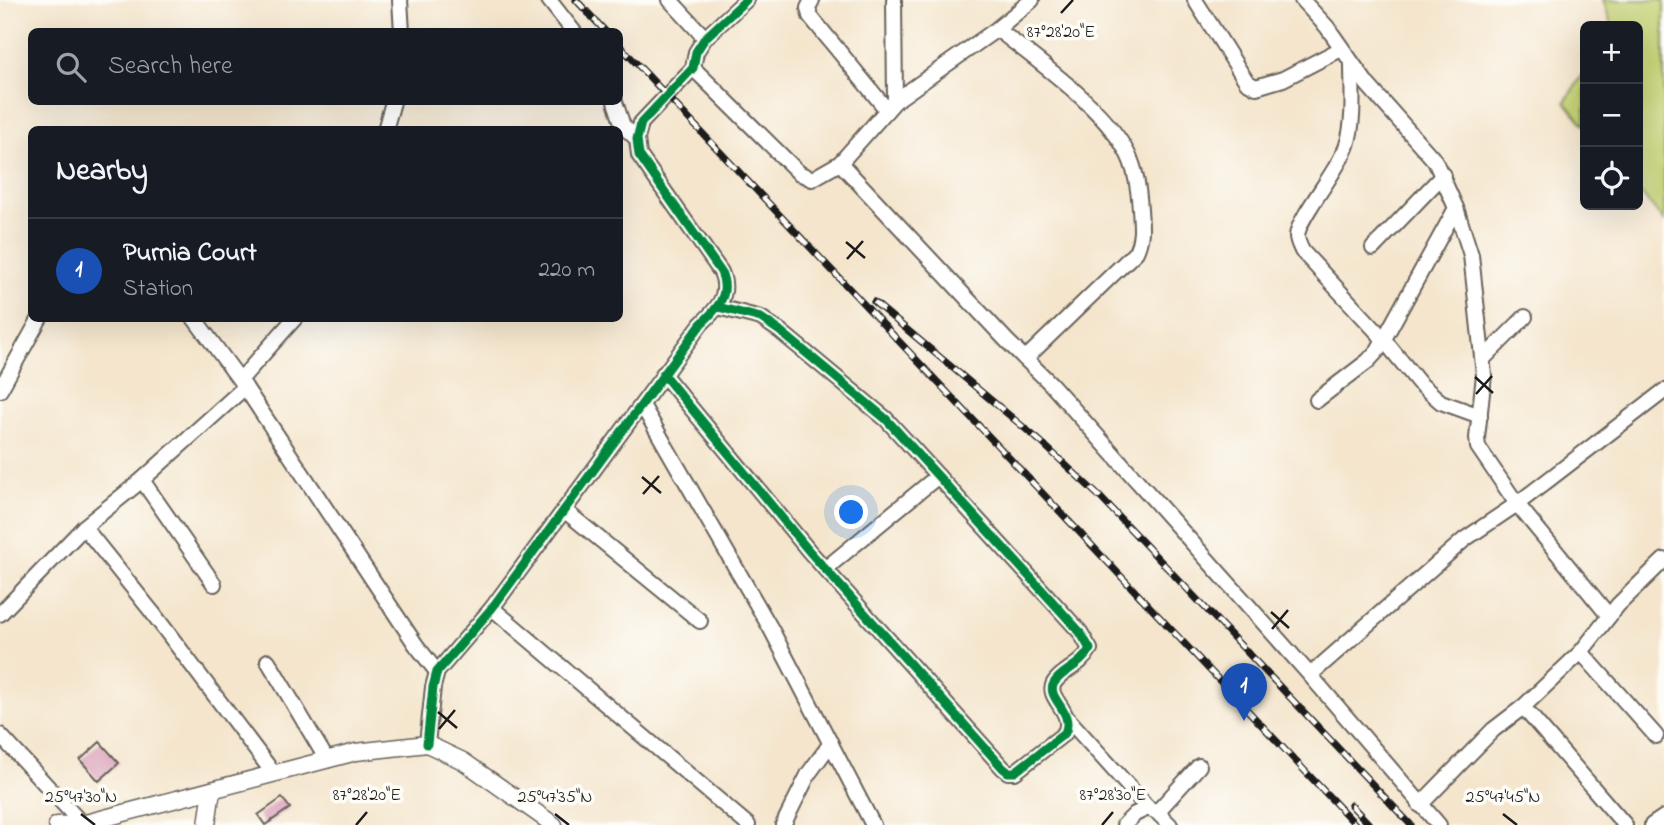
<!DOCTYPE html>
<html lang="en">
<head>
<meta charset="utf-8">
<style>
	:root { --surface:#171b24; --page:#242831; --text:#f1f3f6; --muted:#9ea1a6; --line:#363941; --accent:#ea580c }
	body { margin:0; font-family:"Indie Flower",sans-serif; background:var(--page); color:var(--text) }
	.controls { position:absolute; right:21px; top:21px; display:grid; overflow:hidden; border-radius:10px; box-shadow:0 7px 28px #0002 }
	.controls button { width:63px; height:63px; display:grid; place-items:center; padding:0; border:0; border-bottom:2px solid var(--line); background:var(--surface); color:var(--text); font:35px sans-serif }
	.you { position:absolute; left:852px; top:513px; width:24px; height:24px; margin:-18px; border:5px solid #fff; border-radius:50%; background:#1a73e8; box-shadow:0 0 0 10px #1a73e833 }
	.badge { display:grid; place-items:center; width:46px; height:46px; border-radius:50%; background:var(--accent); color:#fff; font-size:23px; font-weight:700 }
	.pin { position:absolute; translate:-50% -58px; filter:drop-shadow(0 2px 4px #0008) }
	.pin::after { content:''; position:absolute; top:37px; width:24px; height:21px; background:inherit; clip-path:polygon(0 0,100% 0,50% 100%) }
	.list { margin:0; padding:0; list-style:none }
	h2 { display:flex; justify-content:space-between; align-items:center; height:91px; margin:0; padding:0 28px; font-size:30px }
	h2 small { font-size:23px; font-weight:400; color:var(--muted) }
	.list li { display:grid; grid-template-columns:46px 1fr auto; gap:21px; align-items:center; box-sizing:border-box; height:105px; padding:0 28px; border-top:2px solid var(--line) }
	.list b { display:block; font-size:26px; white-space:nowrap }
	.list p { margin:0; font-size:23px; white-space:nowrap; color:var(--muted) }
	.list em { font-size:23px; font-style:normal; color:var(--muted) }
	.icon { flex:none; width:38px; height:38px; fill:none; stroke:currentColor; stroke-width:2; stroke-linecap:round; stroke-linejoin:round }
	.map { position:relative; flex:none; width:1664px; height:825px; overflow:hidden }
	.search { position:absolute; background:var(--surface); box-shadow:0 7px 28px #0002; left:28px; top:28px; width:595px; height:77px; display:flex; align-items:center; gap:18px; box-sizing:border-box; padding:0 24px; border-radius:10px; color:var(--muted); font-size:26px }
	.panel { position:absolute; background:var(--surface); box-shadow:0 7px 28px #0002; left:28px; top:126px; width:595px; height:196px; border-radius:10px }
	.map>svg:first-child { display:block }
	.green { fill:#c4d274; stroke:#707748; stroke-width:2 }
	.building { fill:#d99db8 }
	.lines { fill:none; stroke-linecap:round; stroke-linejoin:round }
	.minor-casing { stroke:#68625a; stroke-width:18 }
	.tertiary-casing { stroke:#68625a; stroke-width:19 }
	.minor { stroke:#fff; stroke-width:14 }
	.tertiary { stroke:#fff; stroke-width:16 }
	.rail-casing { stroke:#1c1c1c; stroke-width:7 }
	.rail { stroke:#fdfcf7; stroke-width:4.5; stroke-dasharray:13; stroke-linecap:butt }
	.cycleway-casing { stroke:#fdfcf7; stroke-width:13 }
	.cycleway { stroke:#00873e; stroke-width:9 }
	.ticks { fill:none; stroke:#1c1c1c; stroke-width:2.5 }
	.ticks-label { font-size:18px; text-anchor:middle; fill:#1c1c1c; stroke:#fdfcf7; stroke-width:7; stroke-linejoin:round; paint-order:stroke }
</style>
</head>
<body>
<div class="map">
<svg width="1664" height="825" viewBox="0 0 1664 825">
	<rect width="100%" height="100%" fill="#fdfcf7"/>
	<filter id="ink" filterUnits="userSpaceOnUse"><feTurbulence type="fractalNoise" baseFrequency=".0143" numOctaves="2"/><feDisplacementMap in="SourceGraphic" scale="14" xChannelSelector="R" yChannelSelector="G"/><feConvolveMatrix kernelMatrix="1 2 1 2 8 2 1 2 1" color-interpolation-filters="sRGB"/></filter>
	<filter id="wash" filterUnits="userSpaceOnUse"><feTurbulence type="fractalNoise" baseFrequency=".00686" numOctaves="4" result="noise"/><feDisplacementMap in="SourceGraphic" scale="28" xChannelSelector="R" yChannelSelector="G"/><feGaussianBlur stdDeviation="1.57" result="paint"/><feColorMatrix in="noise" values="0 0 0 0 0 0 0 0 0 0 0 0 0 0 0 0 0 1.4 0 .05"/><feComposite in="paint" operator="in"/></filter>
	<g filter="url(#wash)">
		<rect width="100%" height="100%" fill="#f4e5cc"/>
		<g class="green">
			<polygon points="1603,0 1664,0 1664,221 1638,190 1638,26 1612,26"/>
			<polygon points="1585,70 1585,126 1565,102"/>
		</g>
		<g id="blocks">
			<g class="building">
				<polygon points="100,742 119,763 99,781 80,760"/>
				<polygon points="282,798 290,808 265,825 258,815"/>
			</g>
		</g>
	</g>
	<g filter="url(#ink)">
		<use href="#blocks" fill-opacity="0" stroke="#68625a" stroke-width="2"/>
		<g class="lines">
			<g class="minor-casing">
				<g id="minor">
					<polyline points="400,0 402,32"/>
					<polyline points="549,0 574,32"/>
					<polyline points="670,0 705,38"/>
					<polyline points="812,0 808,8 810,16 887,110"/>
					<polyline points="894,0 895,101"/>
					<polyline points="1195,0 1241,73 1247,82 1256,87 1283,79 1341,49"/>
					<polyline points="1302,0 1327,27 1367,84 1435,161 1456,208 1471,255 1484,375 1477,438 1478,447 1517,504 1609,616"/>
					<path d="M997 29C1039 62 1111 112 1131 161 1137 176 1139 194 1140 209 1141 225 1143 237 1136 252L1025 359"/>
					<path d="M1352 64C1352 90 1355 120 1347 145 1339 170 1298 217 1297 236 1297 241 1300 246 1302 251L1379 334 1419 383 1441 402 1480 416"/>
					<polyline points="693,68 799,173 812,179 840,163 895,101 997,29 1032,0"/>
					<polyline points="615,102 623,126 637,139"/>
					<polyline points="385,130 393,102"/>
					<polyline points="840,163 1007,341 1050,383 1310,675 1439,825"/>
					<polyline points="1373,248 1443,175"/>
					<polyline points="194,318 245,387 416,645 437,672"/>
					<polyline points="1483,359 1525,317"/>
					<path d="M663 374 809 551 1003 768 1008 772H1015L1065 733C1075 711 1045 698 1054 683 1062 670 1080 667 1090 649L1080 632 886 419 780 331 761 318 718 307"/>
					<polyline points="240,380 295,318"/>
					<polyline points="0,390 40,318"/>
					<polyline points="1317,400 1368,361 1378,350 1456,208"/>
					<polyline points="642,405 771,629 873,825"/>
					<polyline points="142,480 214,584"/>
					<polyline points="564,510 700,621"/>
					<polyline points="84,527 152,612 274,774"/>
					<polyline points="825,569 938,476"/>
					<polyline points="492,608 748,825"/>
					<polyline points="0,614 84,527 142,480 245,387"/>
					<polyline points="1581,652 1656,736"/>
					<polyline points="268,661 327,760"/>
					<polyline points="1310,675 1465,539 1517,504 1664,391"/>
					<polyline points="1523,707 1625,825"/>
					<polyline points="1068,719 1148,808"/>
					<polyline points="0,735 82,824"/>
					<path d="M427 744 433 687 437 672 492 608 701 324C717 309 731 295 721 272L639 155 637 139 641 123 693 68 696 52 705 38 746 0"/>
					<polyline points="1420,805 1493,730 1523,707 1581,652 1618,605 1664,560"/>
					<polyline points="1157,812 1199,766"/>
					<polyline points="783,825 809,773 831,743"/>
					<polyline points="1124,825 1135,814 1148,808 1157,812 1170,825"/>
					<polyline points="1652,825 1664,817"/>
				</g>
			</g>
			<g class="tertiary-casing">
				<g id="tertiary">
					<polyline points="57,825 82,824 356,752 427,744 463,761 554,825"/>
					<polyline points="207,825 212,790"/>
				</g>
			</g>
			<use href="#minor" class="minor"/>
			<use href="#tertiary" class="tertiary"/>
			<g class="rail-casing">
				<g id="rail">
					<polyline points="576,0 606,32"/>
					<polyline points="620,46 1356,825"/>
					<polyline points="874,302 1040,441 1100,497 1411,825"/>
					<polyline points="1351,805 1370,825"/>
				</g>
			</g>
			<use href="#rail" class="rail"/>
			<g class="cycleway-casing">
				<g id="cycleway">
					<path d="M663 374 809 551 1003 768 1008 772H1015L1065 733C1075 711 1045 698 1054 683 1062 670 1080 667 1090 649L1080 632 886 419 780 331 761 318 718 307"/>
					<path d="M427 744 433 687 437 672 492 608 701 324C717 309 731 295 721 272L639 155 637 139 641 123 693 68 696 52 705 38 746 0"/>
				</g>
			</g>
			<use href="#cycleway" class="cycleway"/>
		</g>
	</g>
	<path class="ticks" d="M1061 13 1073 0M846 242 865 258M847 259 863 241M1475 377 1493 393M1476 394 1492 376M642 477 661 493M643 494 659 476M1271 612 1289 628M1272 629 1288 610M438 712 457 728M439 729 455 710M81 814 95 825M555 814 569 825M1503 814 1517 825M356 825 367 812M1102 825 1113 812"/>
	<g class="ticks-label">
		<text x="1061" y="37">87°28'20"E</text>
		<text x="367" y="800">87°28'20"E</text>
		<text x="1113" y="800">87°28'30"E</text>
		<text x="81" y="802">25°47'30"N</text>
		<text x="555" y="802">25°47'35"N</text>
		<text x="1503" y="802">25°47'45"N</text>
	</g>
</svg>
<div class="controls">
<button>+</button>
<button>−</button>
<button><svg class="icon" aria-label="locate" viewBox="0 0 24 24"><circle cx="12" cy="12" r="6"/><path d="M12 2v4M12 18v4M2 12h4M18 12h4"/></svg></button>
</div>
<div class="you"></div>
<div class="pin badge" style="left:1244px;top:721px;background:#1a4fb4">1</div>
<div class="search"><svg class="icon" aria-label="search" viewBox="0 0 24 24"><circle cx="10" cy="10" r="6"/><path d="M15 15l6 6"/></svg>Search here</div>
<section class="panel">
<h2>Nearby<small></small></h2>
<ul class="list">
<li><span class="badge" style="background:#1a4fb4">1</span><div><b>Purnia Court</b><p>Station</p></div><em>220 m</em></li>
</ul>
</section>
</div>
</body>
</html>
